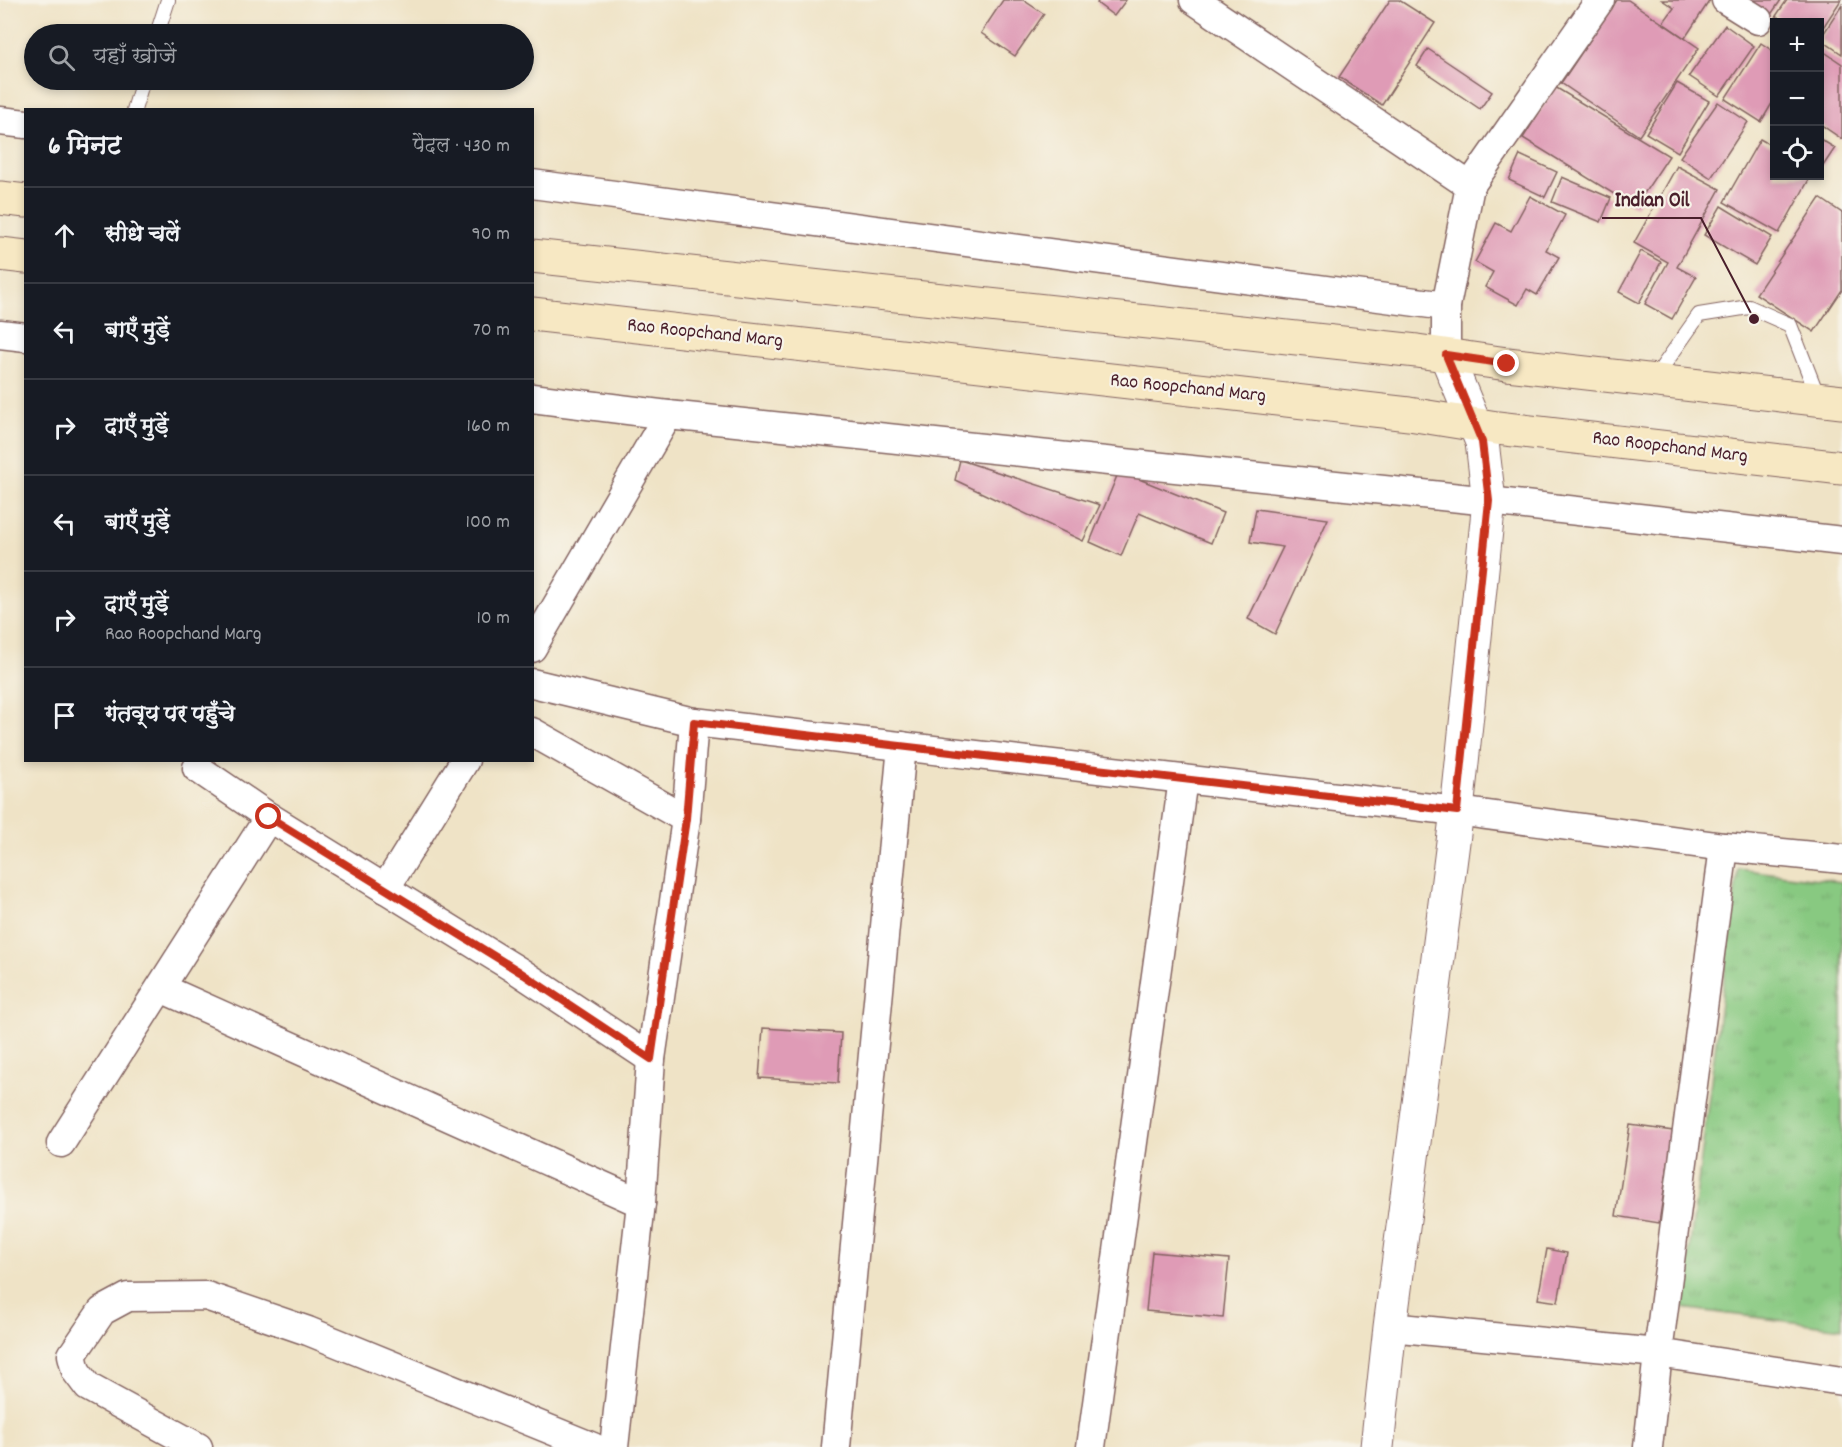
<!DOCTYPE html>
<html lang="hi">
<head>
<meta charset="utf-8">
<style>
	:root { --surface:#171b24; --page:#242831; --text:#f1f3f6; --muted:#9ea1a6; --line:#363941 }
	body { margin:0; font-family:Dekko,"Playpen Sans Deva",sans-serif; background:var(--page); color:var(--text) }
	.controls { position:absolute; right:18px; top:18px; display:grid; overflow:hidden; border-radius:0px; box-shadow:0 3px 9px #0003 }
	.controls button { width:54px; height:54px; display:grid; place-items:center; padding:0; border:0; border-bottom:2px solid var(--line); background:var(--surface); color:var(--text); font:30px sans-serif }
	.stop { position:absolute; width:18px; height:18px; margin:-14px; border:4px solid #c8321e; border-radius:50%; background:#fff }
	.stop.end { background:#c8321e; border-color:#fff; box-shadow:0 2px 6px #0008 }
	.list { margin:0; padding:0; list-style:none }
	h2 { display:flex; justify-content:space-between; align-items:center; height:78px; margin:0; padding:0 24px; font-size:26px }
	h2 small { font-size:20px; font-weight:400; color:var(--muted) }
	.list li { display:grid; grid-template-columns:39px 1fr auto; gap:18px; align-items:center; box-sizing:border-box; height:96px; padding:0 24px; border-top:2px solid var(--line) }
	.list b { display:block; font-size:22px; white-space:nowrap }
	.list p { margin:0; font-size:20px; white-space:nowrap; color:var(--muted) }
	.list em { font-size:20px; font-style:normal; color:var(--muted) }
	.icon { flex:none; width:33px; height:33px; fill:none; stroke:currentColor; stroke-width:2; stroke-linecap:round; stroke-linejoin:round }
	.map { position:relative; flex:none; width:1842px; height:1447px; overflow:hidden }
	.search { position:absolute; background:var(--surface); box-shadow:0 3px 9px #0003; left:24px; top:24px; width:510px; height:66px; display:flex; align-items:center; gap:15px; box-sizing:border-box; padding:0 21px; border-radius:33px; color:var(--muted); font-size:22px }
	.panel { position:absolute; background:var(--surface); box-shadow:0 3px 9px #0003; left:24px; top:108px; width:510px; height:654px; border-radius:0px }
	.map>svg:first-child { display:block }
	.grass { fill:url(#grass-tufts); stroke:#697456; stroke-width:1.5 }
	.building { fill:#df9bb6 }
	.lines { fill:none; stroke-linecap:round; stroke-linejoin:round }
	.service-casing { stroke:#846461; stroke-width:16 }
	.minor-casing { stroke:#846461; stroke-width:31 }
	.tertiary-casing { stroke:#846461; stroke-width:35 }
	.secondary-casing { stroke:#846461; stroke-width:35 }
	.service { stroke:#fff; stroke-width:14 }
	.minor { stroke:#fff; stroke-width:28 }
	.tertiary { stroke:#fff; stroke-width:33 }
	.secondary { stroke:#f7e8c3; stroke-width:33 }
	.route { stroke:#c8321e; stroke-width:8 }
	.labels { text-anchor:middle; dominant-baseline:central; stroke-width:4.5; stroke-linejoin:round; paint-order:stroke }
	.street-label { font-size:20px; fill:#4a1f2b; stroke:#f7f3e8 }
	.leader { fill:none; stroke:#4a1f2b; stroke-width:2 }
	.callout-dot { fill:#4a1f2b; stroke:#f7f3e8; stroke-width:2 }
	.callout-label { font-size:21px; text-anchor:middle; font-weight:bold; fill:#4a1f2b; stroke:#f7f3e8; stroke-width:4.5; stroke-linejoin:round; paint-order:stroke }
</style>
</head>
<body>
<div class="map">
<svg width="1842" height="1447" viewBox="0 0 1842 1447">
	<defs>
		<pattern id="grass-tufts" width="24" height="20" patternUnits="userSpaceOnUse" patternTransform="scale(1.5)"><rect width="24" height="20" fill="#88c981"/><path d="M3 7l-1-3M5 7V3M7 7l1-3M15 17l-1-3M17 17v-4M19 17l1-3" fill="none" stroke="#77ac70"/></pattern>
	</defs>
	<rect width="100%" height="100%" fill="#f7f3e8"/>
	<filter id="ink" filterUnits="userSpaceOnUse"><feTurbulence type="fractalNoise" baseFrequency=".0167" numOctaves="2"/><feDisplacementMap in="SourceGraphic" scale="12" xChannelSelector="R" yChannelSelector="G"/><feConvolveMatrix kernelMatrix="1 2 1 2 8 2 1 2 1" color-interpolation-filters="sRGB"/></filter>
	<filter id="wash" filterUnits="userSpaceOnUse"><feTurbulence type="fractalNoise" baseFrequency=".008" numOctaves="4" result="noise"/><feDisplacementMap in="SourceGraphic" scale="24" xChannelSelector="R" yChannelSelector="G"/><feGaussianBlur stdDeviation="1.35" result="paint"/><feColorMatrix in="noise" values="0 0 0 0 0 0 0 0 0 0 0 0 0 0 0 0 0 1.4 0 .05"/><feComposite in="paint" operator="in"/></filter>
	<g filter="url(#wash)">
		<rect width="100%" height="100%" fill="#efe3c6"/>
		<polygon class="grass" points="1738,869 1842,882 1842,1328 1682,1308"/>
		<g id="blocks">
			<g class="building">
				<polygon points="1003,0 1023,0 1044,14 1015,56 981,33"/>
				<polygon points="1099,0 1126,0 1114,16 1097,3"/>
				<polygon points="1390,0 1399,0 1435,23 1382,105 1339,77"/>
				<polygon points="1617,0 1628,0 1699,48 1639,136 1561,83"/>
				<polygon points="1662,0 1710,0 1685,38 1663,23 1674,8"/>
				<polygon points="1731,0 1781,0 1765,23"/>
				<polygon points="1787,0 1841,0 1820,32 1820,22 1786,22 1776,16"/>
				<polygon points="1842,5 1842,54 1820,39"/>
				<polygon points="1725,25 1754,46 1719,96 1689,76"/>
				<polygon points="1761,43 1774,52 1774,100 1761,122 1725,99"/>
				<polygon points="1428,49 1492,92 1480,109 1417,66"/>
				<polygon points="1820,49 1842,64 1842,139 1820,124"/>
				<polygon points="1677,83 1709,101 1678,152 1646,133"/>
				<polygon points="1555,87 1669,156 1635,207 1523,138"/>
				<polygon points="1718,102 1748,122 1711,178 1680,157"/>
				<polygon points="1760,139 1774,147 1774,176 1811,176 1779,233 1724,202"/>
				<polygon points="1820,139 1835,148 1823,166 1820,163"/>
				<polygon points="1520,155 1557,172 1545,197 1509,180"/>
				<polygon points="1677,166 1720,189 1677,267 1696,277 1672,319 1645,304 1668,262 1634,243"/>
				<polygon points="1562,177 1611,198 1601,222 1552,202"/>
				<polygon points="1530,196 1565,215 1546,250 1559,257 1537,295 1527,289 1518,305 1485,287 1493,272 1475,262 1496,223 1511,231"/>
				<polygon points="1820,198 1842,213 1842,290 1814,332 1756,294"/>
				<polygon points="1721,206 1772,237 1755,265 1704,235"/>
				<polygon points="1641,251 1661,262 1639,303 1619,292"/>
				<polygon points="960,460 1100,505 1083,541 955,480"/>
				<polygon points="1119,471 1223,513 1211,543 1139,513 1121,556 1090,542"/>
				<polygon points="1256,509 1328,519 1275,634 1248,619 1283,547 1250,542"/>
				<polygon points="763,1028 841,1033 838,1083 759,1078"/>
				<polygon points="1630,1125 1673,1131 1659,1223 1616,1216"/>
				<polygon points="1547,1249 1567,1253 1558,1302 1538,1299"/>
				<polygon points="1152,1252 1229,1259 1223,1318 1146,1311"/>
			</g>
		</g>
	</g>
	<g filter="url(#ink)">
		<use href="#blocks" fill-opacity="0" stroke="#846461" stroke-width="1.5"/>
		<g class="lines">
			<g class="service-casing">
				<g id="service">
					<polyline points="157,34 168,0"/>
					<polyline points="134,110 143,80"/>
					<polyline points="1654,379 1699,315 1749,307 1790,325 1818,397"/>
				</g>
			</g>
			<g class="minor-casing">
				<g id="minor">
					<polyline points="1194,0 1470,186"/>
					<polyline points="1726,0 1758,20"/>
					<polyline points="0,121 26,124"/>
					<polyline points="532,184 1446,306"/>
					<polyline points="0,334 26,337"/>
					<polyline points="1446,355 1446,306 1470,186 1600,0"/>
					<polyline points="532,398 668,415"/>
					<polyline points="532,648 668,415 1489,501 1842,541"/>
					<polyline points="532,683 694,722 1457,811 1724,847 1842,859"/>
					<polyline points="532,732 686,819"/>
					<polyline points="197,768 269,817 520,972 651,1059"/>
					<polyline points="385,889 465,760"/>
					<polyline points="161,988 641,1203"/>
					<polyline points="61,1143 269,817"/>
					<polyline points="1390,1327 1658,1353 1842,1381"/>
					<polyline points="198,1447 88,1387 76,1371 72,1355 102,1311 128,1297 206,1296 308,1331 593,1447"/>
					<polyline points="614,1447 641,1203 651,1059 686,819 694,722"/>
					<polyline points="836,1447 902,746"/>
					<polyline points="1091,1447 1183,779"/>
					<polyline points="1648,1447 1658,1353 1724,847"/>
				</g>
			</g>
			<g class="tertiary-casing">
				<polyline id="tertiary" points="1377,1447 1390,1327 1457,811 1489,501 1482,442 1446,355"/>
			</g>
			<g class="secondary-casing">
				<g id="secondary">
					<polyline points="0,198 26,201"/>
					<polyline points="0,254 26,257"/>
					<polyline points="532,256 1417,351 1507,364 1842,402"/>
					<polyline points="532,314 1409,414 1497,428 1842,468"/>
				</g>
			</g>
			<use href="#service" class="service"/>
			<use href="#minor" class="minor"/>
			<use href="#tertiary" class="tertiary"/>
			<use href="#secondary" class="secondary"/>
		</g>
	</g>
	<g class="lines" filter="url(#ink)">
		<polyline class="route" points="269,817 520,972 651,1059 686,819 694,722 1457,811 1489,501 1482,442 1446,355 1507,364"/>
	</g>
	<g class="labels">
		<g class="street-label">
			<text transform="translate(705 334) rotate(6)">Rao Roopchand Marg</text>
			<text transform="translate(1188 389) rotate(6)">Rao Roopchand Marg</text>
			<text transform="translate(1670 448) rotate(7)">Rao Roopchand Marg</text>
		</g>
	</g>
	<path class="leader" d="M1754 319L1701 218H1602"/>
	<circle class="callout-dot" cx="1754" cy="319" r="6"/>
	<g class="callout-label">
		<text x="1652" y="206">Indian Oil</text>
	</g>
</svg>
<div class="controls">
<button>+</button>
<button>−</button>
<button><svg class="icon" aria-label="locate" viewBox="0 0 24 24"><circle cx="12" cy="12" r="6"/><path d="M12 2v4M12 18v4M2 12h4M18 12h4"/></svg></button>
</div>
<div class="stop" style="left:269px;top:817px"></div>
<div class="stop end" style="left:1507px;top:364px"></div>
<div class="search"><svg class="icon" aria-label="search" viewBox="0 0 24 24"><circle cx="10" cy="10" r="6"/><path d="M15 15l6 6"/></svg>यहाँ खोजें</div>
<section class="panel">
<h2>6 मिनट<small>पैदल · 430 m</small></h2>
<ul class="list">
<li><svg class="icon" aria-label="ahead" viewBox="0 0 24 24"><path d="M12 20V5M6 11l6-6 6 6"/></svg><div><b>सीधे चलें</b></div><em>90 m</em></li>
<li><svg class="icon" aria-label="left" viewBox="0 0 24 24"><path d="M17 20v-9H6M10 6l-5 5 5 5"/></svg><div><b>बाएँ मुड़ें</b></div><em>70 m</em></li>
<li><svg class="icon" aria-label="right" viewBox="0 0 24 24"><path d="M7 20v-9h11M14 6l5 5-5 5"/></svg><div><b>दाएँ मुड़ें</b></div><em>160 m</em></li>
<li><svg class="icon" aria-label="left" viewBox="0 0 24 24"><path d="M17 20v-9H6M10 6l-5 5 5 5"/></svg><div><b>बाएँ मुड़ें</b></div><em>100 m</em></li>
<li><svg class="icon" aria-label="right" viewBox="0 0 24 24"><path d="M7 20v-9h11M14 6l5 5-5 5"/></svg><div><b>दाएँ मुड़ें</b><p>Rao Roopchand Marg</p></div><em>10 m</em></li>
<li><svg class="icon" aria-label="arrive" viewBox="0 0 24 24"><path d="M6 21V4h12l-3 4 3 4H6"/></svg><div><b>गंतव्य पर पहुँचे</b></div></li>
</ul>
</section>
</div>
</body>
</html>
